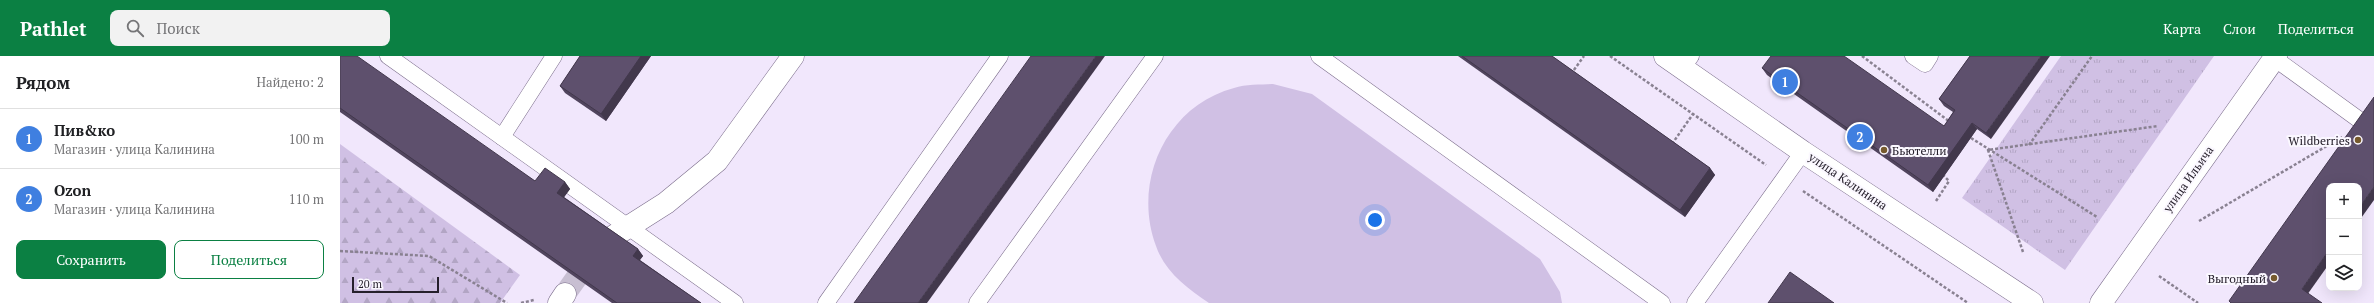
<!DOCTYPE html>
<html lang="ru">
<head>
<meta charset="utf-8">
<style>
	:root { --surface:#fff; --page:#f2f2f2; --text:#202124; --muted:#757577; --line:#e0e0e0; --accent:#0b8043 }
	body { margin:0; font-family:"PT Serif",serif; background:var(--page); color:var(--text) }
	.controls { position:absolute; right:12px; bottom:12px; display:grid; overflow:hidden; border-radius:8px; box-shadow:0 4px 16px #0002 }
	.controls button { width:36px; height:36px; display:grid; place-items:center; padding:0; border:0; border-bottom:1px solid var(--line); background:var(--surface); color:var(--text); font:20px sans-serif }
	.scale { position:absolute; left:12px; bottom:10px; width:87px; box-sizing:border-box; padding-left:4px; border:2px solid #26202c; border-top:0; font-size:11px; line-height:14px; white-space:nowrap; color:#26202c; -webkit-text-stroke:3px #fbf8ff; paint-order:stroke }
	.you { position:absolute; left:1035px; top:164px; width:14px; height:14px; margin:-10px; border:3px solid #fff; border-radius:50%; background:#1a73e8; box-shadow:0 0 0 6px #1a73e833 }
	.badge { display:grid; place-items:center; width:26px; height:26px; border-radius:50%; background:var(--accent); color:#fff; font-size:13px; font-weight:700 }
	.pin { position:absolute; translate:-50% -50%; border:2px solid #fff; box-shadow:0 1px 4px #0006 }
	.list { margin:0; padding:0; list-style:none }
	h2 { display:flex; justify-content:space-between; align-items:center; height:52px; margin:0; padding:0 16px; font-size:17px }
	h2 small { font-size:13px; font-weight:400; color:var(--muted) }
	.list li { display:grid; grid-template-columns:26px 1fr auto; gap:12px; align-items:center; box-sizing:border-box; height:60px; padding:0 16px; border-top:1px solid var(--line) }
	.list b { display:block; font-size:15px; white-space:nowrap }
	.list p { margin:0; font-size:13px; white-space:nowrap; color:var(--muted) }
	.list em { font-size:13px; font-style:normal; color:var(--muted) }
	.actions { display:flex; gap:8px; padding:12px 16px }
	.actions a { flex:1; padding:9px 0; border:1px solid var(--accent); border-radius:8px; text-align:center; font-size:14px; color:var(--accent) }
	.actions .main { background:var(--accent); color:#fff }
	.icon { flex:none; width:22px; height:22px; fill:none; stroke:currentColor; stroke-width:2; stroke-linecap:round; stroke-linejoin:round }
	.map { position:relative; flex:none; width:2034px; height:247px; overflow:hidden }
	header { display:flex; align-items:center; gap:24px; box-sizing:border-box; height:56px; padding:0 20px; background:var(--accent); color:#fff }
	header strong { font-size:19px }
	nav { display:flex; gap:22px; margin-inline-start:auto; font-size:14px }
	.search { width:280px; height:36px; background:var(--page); display:flex; align-items:center; gap:10px; box-sizing:border-box; padding:0 14px; border-radius:8px; color:var(--muted); font-size:15px }
	main { display:flex }
	aside { flex:1; background:var(--surface) }
	.map>svg:first-child { display:block }
	.grass { fill:url(#grass-tufts) }
	.forest { fill:url(#forest-firs) }
	.garden { fill:#d0c0e4 }
	.lines { fill:none; stroke-linecap:round; stroke-linejoin:round }
	.minor-tunnel { stroke:#c8bfd2; stroke-width:22; stroke-dasharray:22 11; stroke-linecap:butt }
	.service-casing { stroke:#7a6c8a; stroke-width:17 }
	.minor-casing { stroke:#7a6c8a; stroke-width:23 }
	.tertiary-casing { stroke:#7a6c8a; stroke-width:23 }
	.path { stroke:#898191; stroke-width:2.5; stroke-dasharray:3 2; stroke-linecap:butt }
	.service { stroke:#fff; stroke-width:16 }
	.minor { stroke:#fff; stroke-width:22 }
	.tertiary { stroke:#fff; stroke-width:22 }
	.wall { fill:#51455e }
	.shaded-wall { fill:#42384c }
	.building { fill:#5e506d; stroke:#42384c }
	.poi-dot { fill:#765a2d; stroke:#fbf8ff; stroke-width:1.5 }
	.labels { text-anchor:middle; dominant-baseline:central; stroke-width:4; stroke-linejoin:round; paint-order:stroke }
	.poi-label { font-size:12px; fill:#26202c; stroke:#fbf8ff; text-anchor:end }
	.street-label { font-size:12px; fill:#26202c; stroke:#fbf8ff }
</style>
</head>
<body>
<header>
<strong>Pathlet</strong>
<div class="search"><svg class="icon" aria-label="search" viewBox="0 0 24 24"><circle cx="10" cy="10" r="6"/><path d="M15 15l6 6"/></svg>Поиск</div>
<nav><a>Карта</a><a>Слои</a><a>Поделиться</a></nav>
</header>
<main>
<aside>
<h2>Рядом<small>Найдено: 2</small></h2>
<ul class="list">
<li><span class="badge" style="background:#3f7fe0">1</span><div><b>Пив&amp;ко</b><p>Магазин · улица Калинина</p></div><em>100 m</em></li>
<li><span class="badge" style="background:#3f7fe0">2</span><div><b>Ozon</b><p>Магазин · улица Калинина</p></div><em>110 m</em></li>
</ul>
<div class="actions"><a class="main">Сохранить</a><a>Поделиться</a></div>
</aside>
<div class="map">
<svg width="2034" height="247" viewBox="0 0 2034 247">
	<defs>
		<pattern id="grass-tufts" width="24" height="20" patternUnits="userSpaceOnUse"><rect width="24" height="20" fill="#d0c0e4"/><path d="M3 7l-1-3M5 7V3M7 7l1-3M15 17l-1-3M17 17v-4M19 17l1-3" fill="none" stroke="#b2a5c4"/></pattern>
		<pattern id="forest-firs" width="22" height="20" patternUnits="userSpaceOnUse"><rect width="22" height="20" fill="#d0c0e4"/><path d="M5 1l3.5 6h-7zM16 11l3.5 6h-7z" fill="#b2a5c4"/></pattern>
	</defs>
	<rect width="100%" height="100%" fill="#f1e7fc"/>
	<polygon class="grass" points="1721,0 1874,0 1725,214 1622,142"/>
	<polygon class="forest" points="0,88 180,219 160,247 0,247"/>
	<path class="garden" d="M933 28 972 38 1200 203 1220 236 1222 247H869C847 232 825 216 816 190 792 126 826 50 894 32 906 28 921 29 933 28Z"/>
	<g class="lines">
		<polyline class="minor-tunnel" points="225,238 254,197"/>
		<g class="service-casing">
			<g id="service">
				<polyline points="48,0 395,247"/>
				<polyline points="979,0 1322,247"/>
				<polyline points="1573,0 1585,8 1590,0"/>
				<polyline points="1934,2 2025,68"/>
				<polyline points="1342,12 1351,0"/>
				<polyline points="162,81 214,0"/>
				<polyline points="486,247 660,0"/>
				<polyline points="637,247 815,0"/>
				<polyline points="1355,247 1463,96"/>
			</g>
		</g>
		<g class="minor-casing">
			<g id="minor">
				<polyline points="1325,0 1463,96 1692,247"/>
				<polyline points="274,180 326,147 377,105 453,0"/>
				<polyline points="219,247 225,238"/>
			</g>
		</g>
		<g class="tertiary-casing">
			<polyline id="tertiary" points="1761,247 1936,0"/>
		</g>
		<g class="path">
			<polyline points="1270,0 1426,109"/>
			<polyline points="1522,0 1610,66"/>
			<polyline points="1231,18 1244,0"/>
			<polyline points="1631,82 1757,161"/>
			<polyline points="1332,88 1353,58"/>
			<polyline points="1689,89 1752,0"/>
			<polyline points="1463,135 1628,247"/>
			<polyline points="1596,145 1609,125 1604,120"/>
			<polyline points="1859,165 2002,81"/>
			<polyline points="0,195 89,200 167,247"/>
			<polyline points="1683,196 1648,94 1818,70"/>
			<polyline points="1819,220 1858,247"/>
			<polyline points="181,247 194,244"/>
		</g>
		<use href="#service" class="service"/>
		<use href="#minor" class="minor"/>
		<use href="#tertiary" class="tertiary"/>
	</g>
	<g class="wall">
		<polygon points="0,0 195,125 225,126 230,133 224,141 298,193 303,200 300,204 361,247 272,247 0,56"/>
		<polygon points="240,0 311,0 266,65 225,37 220,30"/>
		<polygon points="1118,0 1212,0 1370,112 1375,119 1345,161"/>
		<polygon points="1630,0 1651,83 1637,73 1593,136 1427,19 1422,12 1604,70 1613,56 1604,50 1599,43"/>
	</g>
	<g class="shaded-wall">
		<polygon points="301,0 311,0 266,65 261,58"/>
		<polygon points="756,0 765,0 587,247 578,247"/>
		<polygon points="1701,0 1710,0 1651,83 1646,77"/>
		<polygon points="1632,67 1637,73 1593,136 1588,129"/>
		<polygon points="1370,112 1375,119 1345,161 1340,154"/>
		<polygon points="225,126 230,133 222,144 217,137"/>
		<polygon points="2034,131 2034,144 2019,165 2019,152"/>
		<polygon points="298,193 303,200 298,206 293,200"/>
		<polygon points="1989,194 1989,208 1967,239 1962,233"/>
	</g>
	<g class="building">
		<polygon points="0,0 17,0 195,125 205,112 225,126 217,137 298,193 293,200 361,247 277,247 0,52"/>
		<polygon points="240,0 301,0 261,58 220,30"/>
		<polygon points="691,0 756,0 578,247 514,247"/>
		<polygon points="1122,0 1212,0 1370,112 1340,154"/>
		<polygon points="1431,0 1504,0 1604,70 1615,54 1599,43 1630,0 1701,0 1646,77 1632,67 1588,129 1422,12"/>
		<polygon points="2034,41 2034,131 2019,152 2019,130 1989,130 1989,194 1962,233 1982,247 1891,247 1889,245"/>
		<polygon points="1450,216 1494,247 1428,247"/>
	</g>
	<g class="poi-dot">
		<circle cx="2018" cy="84" r="4"/>
		<circle cx="1544" cy="94" r="4"/>
		<circle cx="1934" cy="222" r="4"/>
	</g>
	<g class="labels">
		<g class="poi-label">
			<text x="2010" y="84">Wildberries</text>
			<text x="1552" y="94" text-anchor="start">Бьютелли</text>
			<text x="1926" y="222">Выгодный</text>
		</g>
		<g class="street-label">
			<text transform="translate(1848 123) rotate(-55)">улица Ильича</text>
			<text transform="translate(1508 125) rotate(34)">улица Калинина</text>
		</g>
	</g>
</svg>
<div class="controls">
<button>+</button>
<button>−</button>
<button><svg class="icon" aria-label="layers" viewBox="0 0 24 24"><path d="M12 4l9 5-9 5-9-5zM3 14l9 5 9-5"/></svg></button>
</div>
<div class="scale">20 m</div>
<div class="you"></div>
<div class="pin badge" style="left:1445px;top:26px;background:#3f7fe0">1</div>
<div class="pin badge" style="left:1520px;top:81px;background:#3f7fe0">2</div>
</div>
</main>
</body>
</html>
